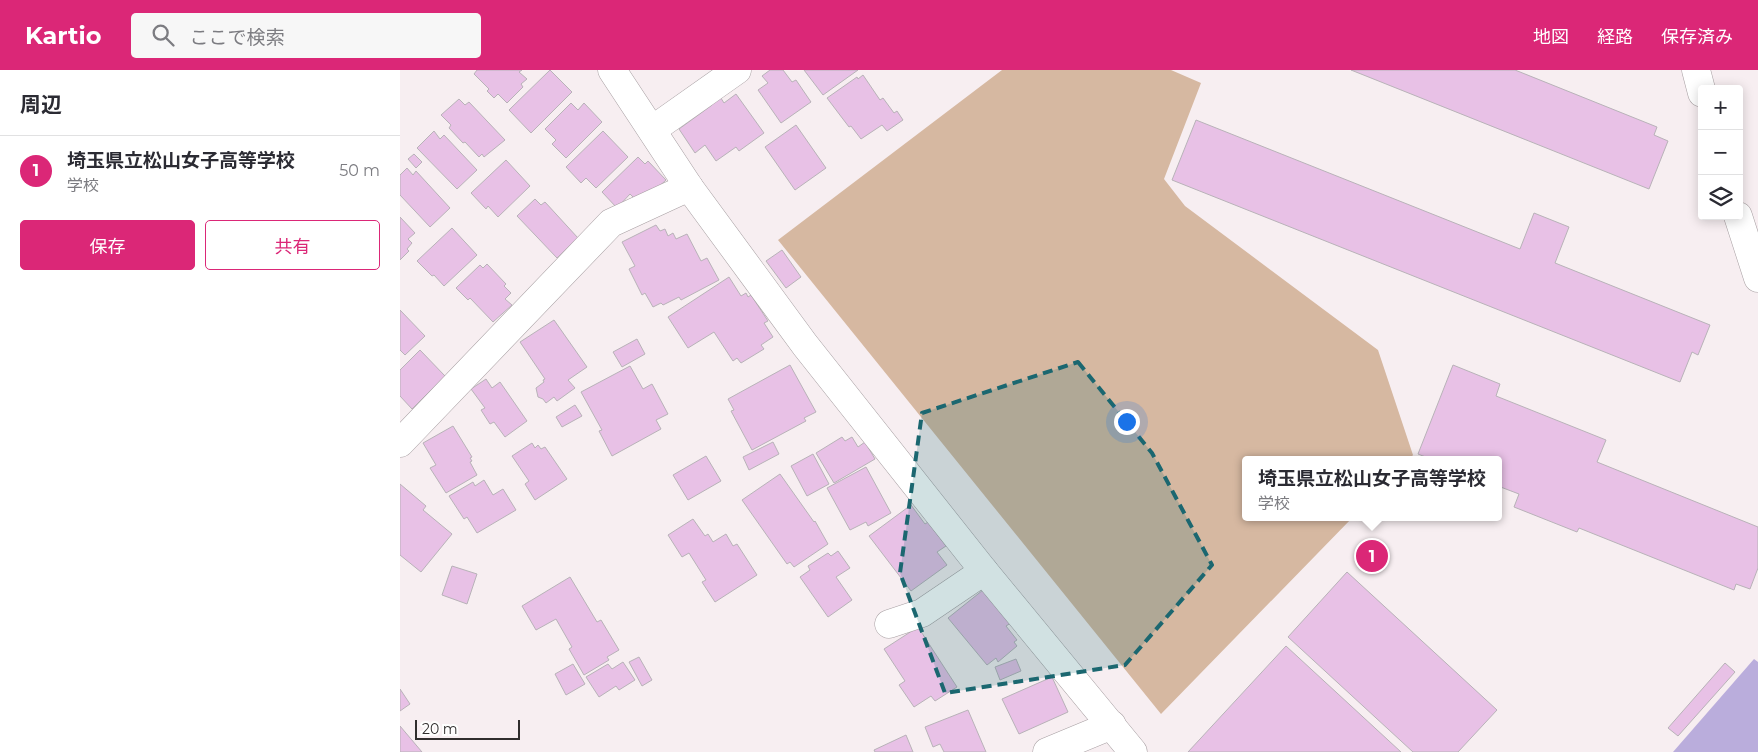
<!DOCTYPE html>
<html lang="ja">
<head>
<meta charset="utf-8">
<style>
	:root { --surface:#fff; --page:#f7f7f7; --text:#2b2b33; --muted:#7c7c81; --line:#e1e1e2; --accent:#db2777 }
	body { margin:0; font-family:Montserrat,"Noto Sans JP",sans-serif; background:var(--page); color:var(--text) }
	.controls { position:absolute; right:15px; top:15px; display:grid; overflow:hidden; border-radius:5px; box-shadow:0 2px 12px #0003 }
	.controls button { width:45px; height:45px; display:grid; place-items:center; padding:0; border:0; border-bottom:1px solid var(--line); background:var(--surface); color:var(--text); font:25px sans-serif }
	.scale { position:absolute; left:15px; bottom:12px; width:105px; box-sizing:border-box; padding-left:5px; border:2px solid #302d2d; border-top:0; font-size:14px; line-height:18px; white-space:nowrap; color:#302d2d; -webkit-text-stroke:4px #fefefe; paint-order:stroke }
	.you { position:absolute; left:726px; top:351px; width:18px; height:18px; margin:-12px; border:4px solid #fff; border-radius:50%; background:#1a73e8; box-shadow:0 0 0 8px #1a73e833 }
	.badge { display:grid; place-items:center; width:32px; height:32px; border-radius:50%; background:var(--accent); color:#fff; font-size:16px; font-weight:700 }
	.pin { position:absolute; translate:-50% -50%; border:2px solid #fff; box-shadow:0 1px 5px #0006 }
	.popup { position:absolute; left:842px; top:386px; width:260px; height:65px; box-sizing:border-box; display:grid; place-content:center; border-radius:5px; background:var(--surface); filter:drop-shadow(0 1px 4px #0005); font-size:16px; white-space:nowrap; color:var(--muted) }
	.popup b { font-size:19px; color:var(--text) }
	.popup::after { content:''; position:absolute; left:50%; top:100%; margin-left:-10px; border:10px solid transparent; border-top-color:var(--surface) }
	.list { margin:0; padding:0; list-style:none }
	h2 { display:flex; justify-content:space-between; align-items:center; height:65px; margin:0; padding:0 20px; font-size:21px }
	h2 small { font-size:16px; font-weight:400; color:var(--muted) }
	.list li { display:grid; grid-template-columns:32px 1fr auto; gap:15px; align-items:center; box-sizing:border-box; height:70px; padding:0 20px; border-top:1px solid var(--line) }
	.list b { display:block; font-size:19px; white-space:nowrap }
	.list p { margin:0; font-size:16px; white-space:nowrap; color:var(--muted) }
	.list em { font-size:16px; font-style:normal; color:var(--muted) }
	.actions { display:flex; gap:10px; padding:15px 20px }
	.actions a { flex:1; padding:11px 0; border:1px solid var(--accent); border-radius:5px; text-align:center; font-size:18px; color:var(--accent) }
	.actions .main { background:var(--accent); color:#fff }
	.icon { flex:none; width:28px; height:28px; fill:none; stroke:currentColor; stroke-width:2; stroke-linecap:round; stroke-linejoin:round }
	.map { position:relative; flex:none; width:1358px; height:682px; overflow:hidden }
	header { display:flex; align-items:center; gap:30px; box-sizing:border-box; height:70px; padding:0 25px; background:var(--accent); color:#fff }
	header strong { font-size:24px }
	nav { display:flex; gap:28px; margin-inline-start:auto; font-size:18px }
	.search { width:350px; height:45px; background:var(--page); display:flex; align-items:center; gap:12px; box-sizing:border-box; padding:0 18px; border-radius:5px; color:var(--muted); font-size:19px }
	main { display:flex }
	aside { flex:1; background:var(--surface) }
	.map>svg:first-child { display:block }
	.green { fill:#d6b8a1 }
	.water { fill:#baaddc }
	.building { fill:#e8c1e6; stroke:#b8b2b8 }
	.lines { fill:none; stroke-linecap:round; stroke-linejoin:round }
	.minor-casing { stroke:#a79fa2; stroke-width:29 }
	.minor { stroke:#fff; stroke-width:28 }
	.marked { fill:#1b6770; fill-opacity:0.2; stroke:#1b6770; stroke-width:4; stroke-dasharray:10 6; stroke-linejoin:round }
</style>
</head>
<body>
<header>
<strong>Kartio</strong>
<div class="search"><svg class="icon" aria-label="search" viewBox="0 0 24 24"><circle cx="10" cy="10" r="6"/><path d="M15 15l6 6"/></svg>ここで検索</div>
<nav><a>地図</a><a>経路</a><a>保存済み</a></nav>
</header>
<main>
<aside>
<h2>周辺<small></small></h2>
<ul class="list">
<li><span class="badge">1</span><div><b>埼玉県立松山女子高等学校</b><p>学校</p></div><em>50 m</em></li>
</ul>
<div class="actions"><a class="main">保存</a><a>共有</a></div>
</aside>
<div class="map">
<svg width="1358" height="682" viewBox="0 0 1358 682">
	<rect width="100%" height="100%" fill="#f7eef1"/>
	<polygon class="green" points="602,0 771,0 801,13 764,109 785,136 978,280 1013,385 1009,390 846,390 846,447 953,447 761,644 378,170"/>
	<polygon class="water" points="1354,589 1358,592 1358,682 1273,682"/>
	<g class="building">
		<polygon points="77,0 122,0 119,2 127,9 121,14 123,17 107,33 98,24 94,28 87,21 89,19 74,4"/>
		<polygon points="150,0 172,22 131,63 109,40"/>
		<polygon points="370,0 383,0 392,12 396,10 411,32 381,53 358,20 368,13 362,6"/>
		<polygon points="404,0 458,0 423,25"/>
		<polygon points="951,0 1115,0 1257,57 1254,65 1268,71 1249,119"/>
		<polygon points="463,5 480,30 483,28 494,43 497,41 503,50 487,61 482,55 461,69 451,56 449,57 427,28 457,7 458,9"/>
		<polygon points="336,24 364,63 339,81 336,77 316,91 305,75 295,83 279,59 312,35 310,32 319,25 324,33"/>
		<polygon points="59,29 65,35 69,32 105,70 84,87 82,84 79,87 65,72 63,73 49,58 51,55 41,45"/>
		<polygon points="171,33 178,40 184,33 202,52 166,88 152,74 156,70 145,59"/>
		<polygon points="796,50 1120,179 1134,143 1169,157 1155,193 1310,255 1298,285 1292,282 1280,312 772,110"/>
		<polygon points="396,55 426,98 395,120 365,77"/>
		<polygon points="34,61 40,69 44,65 77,100 57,119 17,78"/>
		<polygon points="203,61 228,87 196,118 186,108 181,113 166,97"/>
		<polygon points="14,84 22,92 16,98 8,89"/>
		<polygon points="238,87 245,94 248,91 266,110 240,134 230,124 217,138 202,122"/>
		<polygon points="106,90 130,116 98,147 88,136 86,139 71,123"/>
		<polygon points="7,98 13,105 16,101 50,138 30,157 0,125 0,105"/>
		<polygon points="135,129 141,135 145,132 178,168 157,188 117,146"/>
		<polygon points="0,147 15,163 8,169 12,173 7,179 9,181 0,190"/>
		<polygon points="256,155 260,161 265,159 268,166 273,163 276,169 287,164 301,191 307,188 319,210 281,230 279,227 263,235 261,233 253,237 245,223 242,225 229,199 235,196 222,172"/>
		<polygon points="52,158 77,185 44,216 34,205 32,206 17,191"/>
		<polygon points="382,180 401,207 386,218 366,191"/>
		<polygon points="87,194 106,214 104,216 111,223 105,229 112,235 93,252 70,228 68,230 56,218 80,195 83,198"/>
		<polygon points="329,207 341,226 346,223 348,227 351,225 368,251 364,253 373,267 361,275 364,279 341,293 337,288 333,291 314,262 288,278 268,247"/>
		<polygon points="0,240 25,266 5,285 0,280"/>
		<polygon points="154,250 187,297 168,310 175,318 157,331 154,327 146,333 143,329 138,327 136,318 144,312 143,310 145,309 120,272"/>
		<polygon points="237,269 245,284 222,297 213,282"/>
		<polygon points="20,280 45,306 12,339 0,326 0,300"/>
		<polygon points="390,295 416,342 404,348 406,351 352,380 331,341 334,340 328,329"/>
		<polygon points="1053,295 1100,314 1096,326 1206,370 1197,392 1358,457 1358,498 1350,519 1336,514 1334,520 1179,458 1177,462 1114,437 1119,424 1098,416 1098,390 1033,390 1018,384"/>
		<polygon points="230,296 243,319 252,314 268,344 256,350 261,359 212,386 199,361 202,360 181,322"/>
		<polygon points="86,309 92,318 100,312 127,351 105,367 94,352 90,354 81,340 85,338 71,319"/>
		<polygon points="175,335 182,346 162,357 156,347"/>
		<polygon points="53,356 72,387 70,388 72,391 70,392 77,405 46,423 30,398 36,395 23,373"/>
		<polygon points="442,367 445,371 452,367 458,377 465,372 475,389 434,413 416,383"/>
		<polygon points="373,372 379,384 349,400 343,387"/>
		<polygon points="132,373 135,378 138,375 141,379 145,377 167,409 135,430 125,414 129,411 112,386"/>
		<polygon points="413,384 429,414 407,426 391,396"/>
		<polygon points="306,386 321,411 288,430 273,405"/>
		<polygon points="466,397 491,443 468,456 466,452 450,460 427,418"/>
		<polygon points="380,404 414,452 415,451 428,474 394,497 390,492 387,494 342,430"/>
		<polygon points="84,410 93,425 103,419 116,440 77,463 67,447 64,449 49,426 73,412 75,416"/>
		<polygon points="0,414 26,436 23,440 52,464 21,502 0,485"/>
		<polygon points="511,435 525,454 528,452 546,476 537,482 547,495 511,521 469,466"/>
		<polygon points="293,449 305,466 308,464 313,472 326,464 333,476 337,474 357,505 315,532 302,512 306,510 289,483 282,487 268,465"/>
		<polygon points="438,481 450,498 436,507 452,530 428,547 400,507 410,500 408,496 428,483 431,486"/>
		<polygon points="52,496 77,504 67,534 42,525"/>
		<polygon points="947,502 1097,640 1058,682 1013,682 888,567"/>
		<polygon points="170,507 197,552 201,550 219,580 207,587 209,590 184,605 169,579 172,577 156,549 136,560 122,536"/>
		<polygon points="583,520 611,553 606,556 617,570 614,572 617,576 598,592 596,588 587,595 548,548"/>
		<polygon points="518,557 557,617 535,631 531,626 514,637 499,615 505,611 484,579"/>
		<polygon points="886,576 1001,682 788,682"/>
		<polygon points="239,587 252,610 242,616 229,592"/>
		<polygon points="616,589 621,601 600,610 595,597"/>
		<polygon points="223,592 235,610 219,620 216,616 199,627 186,607 208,594 212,599"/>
		<polygon points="1325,593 1335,602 1278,666 1268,658"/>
		<polygon points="173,594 185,614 166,625 155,604"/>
		<polygon points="652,607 668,642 619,664 602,629"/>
		<polygon points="0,619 10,634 0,641"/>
		<polygon points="568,640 586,682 544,682 540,674 533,677 525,657"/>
		<polygon points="0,656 22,682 0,682"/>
		<polygon points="506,665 513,682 475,682 474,680"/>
	</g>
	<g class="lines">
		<g class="minor-casing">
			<g id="minor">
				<polyline points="212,0 289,117 405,275 584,501 733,682"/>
				<polyline points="1296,0 1302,23"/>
				<polyline points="252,60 337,0"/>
				<polyline points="1338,146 1358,208"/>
				<polyline points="0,373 211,153 289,117"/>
				<polyline points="489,554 522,543 584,501"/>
				<polyline points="647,682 712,655"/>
			</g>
		</g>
		<use href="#minor" class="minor"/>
	</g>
	<path class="marked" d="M678 292 752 383 812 495 725 595 545 623 500 503 522 343Z"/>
</svg>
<div class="controls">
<button>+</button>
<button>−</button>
<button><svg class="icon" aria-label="layers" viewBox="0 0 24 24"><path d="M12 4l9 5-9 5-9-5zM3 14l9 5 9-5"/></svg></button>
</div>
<div class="scale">20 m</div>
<div class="you"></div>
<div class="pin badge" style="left:972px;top:486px">1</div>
<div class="popup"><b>埼玉県立松山女子高等学校</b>学校</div>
</div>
</main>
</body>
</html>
